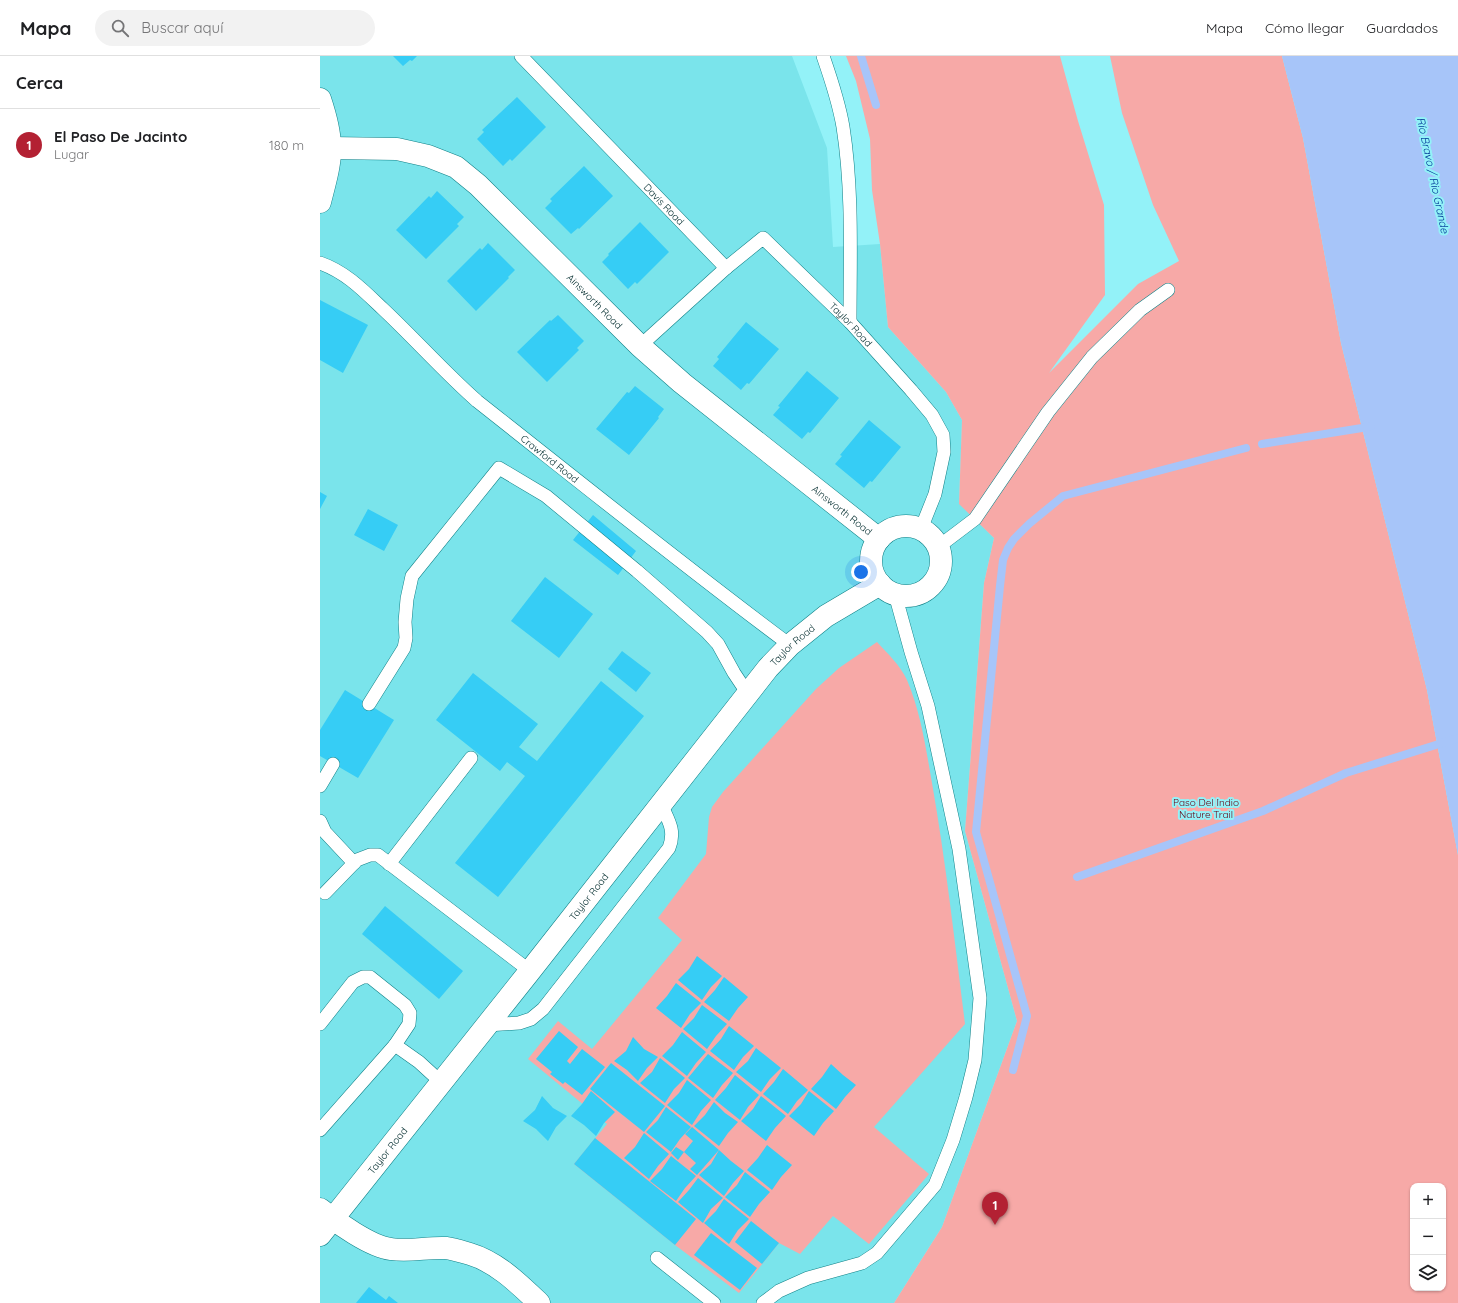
<!DOCTYPE html>
<html lang="es">
<head>
<meta charset="utf-8">
<style>
	:root { --surface:#fff; --page:#f2f2f2; --text:#202124; --muted:#757577; --line:#e0e0e0; --accent:#b32133 }
	body { margin:0; font-family:Quicksand,sans-serif; background:var(--page); color:var(--text) }
	.controls { position:absolute; right:12px; bottom:12px; display:grid; overflow:hidden; border-radius:8px; box-shadow:0 1px 3px #0004 }
	.controls button { width:36px; height:36px; display:grid; place-items:center; padding:0; border:0; border-bottom:1px solid var(--line); background:var(--surface); color:var(--text); font:20px sans-serif }
	.you { position:absolute; left:541px; top:516px; width:14px; height:14px; margin:-10px; border:3px solid #fff; border-radius:50%; background:#1a73e8; box-shadow:0 0 0 6px #1a73e833 }
	.badge { display:grid; place-items:center; width:26px; height:26px; border-radius:50%; background:var(--accent); color:#fff; font-size:13px; font-weight:700 }
	.pin { position:absolute; translate:-50% -33px; filter:drop-shadow(0 1px 2px #0008) }
	.pin::after { content:''; position:absolute; top:21px; width:14px; height:12px; background:inherit; clip-path:polygon(0 0,100% 0,50% 100%) }
	.list { margin:0; padding:0; list-style:none }
	h2 { display:flex; justify-content:space-between; align-items:center; height:52px; margin:0; padding:0 16px; font-size:17px }
	h2 small { font-size:13px; font-weight:400; color:var(--muted) }
	.list li { display:grid; grid-template-columns:26px 1fr auto; gap:12px; align-items:center; box-sizing:border-box; height:72px; padding:0 16px; border-top:1px solid var(--line) }
	.list b { display:block; font-size:15px; white-space:nowrap }
	.list p { margin:0; font-size:13px; white-space:nowrap; color:var(--muted) }
	.list em { font-size:13px; font-style:normal; color:var(--muted) }
	.icon { flex:none; width:22px; height:22px; fill:none; stroke:currentColor; stroke-width:2; stroke-linecap:round; stroke-linejoin:round }
	.map { position:relative; flex:none; width:1138px; height:1247px; overflow:hidden }
	header { display:flex; align-items:center; gap:24px; box-sizing:border-box; height:56px; padding:0 20px; background:var(--surface); border-bottom:1px solid var(--line) }
	header strong { font-size:19px }
	nav { display:flex; gap:22px; margin-inline-start:auto; font-size:14px }
	.search { width:280px; height:36px; background:var(--page); display:flex; align-items:center; gap:10px; box-sizing:border-box; padding:0 14px; border-radius:22px; color:var(--muted); font-size:15px }
	main { display:flex }
	aside { flex:1; background:var(--surface) }
	.map>svg:first-child { display:block }
	.built { fill:#7ae4eb }
	.green { fill:#f7a9a7; fill-rule:evenodd }
	.water { fill:#a7c5f9 }
	.lines { fill:none; stroke-linecap:round; stroke-linejoin:round }
	.stream { stroke:#a7c5f9; stroke-width:8 }
	.building { fill:#36cdf5 }
	.lane-casing { stroke:#108187; stroke-width:14 }
	.street-casing { stroke:#108187; stroke-width:23 }
	.lane { stroke:#fff; stroke-width:13 }
	.street { stroke:#fff; stroke-width:22 }
	.labels { text-anchor:middle; dominant-baseline:central; stroke-width:4; stroke-linejoin:round; paint-order:stroke }
	.street-label { font-size:10px; fill:#002b2d; stroke:#93f2f8 }
	.park-label { font-size:10px; fill:#650012; stroke:#93f2f8 }
	.water-label { font-size:11px; font-style:italic; fill:#033a98; stroke:#93f2f8 }
</style>
</head>
<body>
<header>
<strong>Mapa</strong>
<div class="search"><svg class="icon" aria-label="search" viewBox="0 0 24 24"><circle cx="10" cy="10" r="6"/><path d="M15 15l6 6"/></svg>Buscar aquí</div>
<nav><a>Mapa</a><a>Cómo llegar</a><a>Guardados</a></nav>
</header>
<main>
<aside>
<h2>Cerca<small></small></h2>
<ul class="list">
<li><span class="badge">1</span><div><b>El Paso De Jacinto</b><p>Lugar</p></div><em>180 m</em></li>
</ul>
</aside>
<div class="map">
<svg width="1138" height="1247" viewBox="0 0 1138 1247">
	<rect width="100%" height="100%" fill="#93f2f8"/>
	<polygon class="built" points="0,0 472,0 507,92 513,191 560,188 568,271 626,336 642,364 639,447 674,482 664,527 645,775 697,965 622,1171 574,1247 0,1247"/>
	<g class="green">
		<path d="M526 0H740L758 65 784 149 785 239 729 317 818 228 859 205 833 149 802 57 790 0H962L983 82 1021 287 1107 634 1138 799V1247H574L622 1171 697 965 645 775 664 527 674 482 639 448 642 364 626 336 568 271 560 188 552 134 550 83 536 25ZM1093 1130H1123V1232H1093Z"/>
		<path d="M557 586C568 598 580 609 587 624 601 657 606 693 612 727 626 807 635 888 645 968L554 1071 609 1118 549 1188 513 1160 480 1198 459 1187 419 1237 355 1189 254 1108 287 1068 208 1003 238 965 272 993 362 884 338 862 386 798 389 761 392 751 403 736 496 633 519 612Z"/>
	</g>
	<polygon class="water" points="962,0 1138,0 1138,799 1107,634 1021,287 983,82"/>
	<g class="lines">
		<g class="stream">
			<polyline points="541,0 556,49"/>
			<polyline points="942,388 1042,372 1051,370"/>
			<polyline points="757,821 943,755 1026,717 1138,682"/>
			<polyline points="693,1014 707,960 656,776 680,530 683,504 688,492 694,483 709,468 743,440 926,392"/>
		</g>
	</g>
	<g class="building">
		<polygon points="73,0 97,0 92,5 90,4 83,10"/>
		<polygon points="197,41 226,71 192,105 190,103 183,110 157,83 164,76 162,74"/>
		<polygon points="264,110 293,140 259,173 258,172 251,178 225,152 232,145 230,143"/>
		<polygon points="117,135 144,161 137,168 139,170 106,203 76,174 109,140 111,142"/>
		<polygon points="320,166 349,196 317,228 315,226 308,233 282,206 289,199 288,198"/>
		<polygon points="168,187 195,214 188,221 189,222 156,255 127,225 160,192 162,194"/>
		<polygon points="0,244 48,269 23,317 0,304"/>
		<polygon points="238,259 264,285 257,292 259,294 227,326 197,296 230,264 231,265"/>
		<polygon points="426,266 459,293 429,328 427,327 421,334 393,310 399,303 397,301"/>
		<polygon points="487,315 519,342 490,377 488,376 482,383 453,359 460,351 458,350"/>
		<polygon points="315,330 344,353 338,361 339,362 309,399 276,373 307,336 309,337"/>
		<polygon points="549,364 581,391 552,426 550,425 544,432 515,408 522,400 520,399"/>
		<polygon points="0,436 7,440 0,453"/>
		<polygon points="48,453 78,469 64,495 34,479"/>
		<polygon points="273,459 316,495 298,519 253,484"/>
		<polygon points="225,521 273,558 239,602 191,565"/>
		<polygon points="302,595 331,617 316,636 288,613"/>
		<polygon points="153,617 218,668 199,691 217,705 281,625 324,660 178,841 135,807 205,720 187,706 180,715 116,664"/>
		<polygon points="25,634 74,664 38,722 0,700 0,674"/>
		<polygon points="65,850 143,915 119,943 42,878"/>
		<polygon points="377,900 402,920 391,931 382,944 358,924 369,913"/>
		<polygon points="404,921 428,941 418,952 409,965 384,946 395,934"/>
		<polygon points="356,927 381,947 370,958 361,972 336,952 347,940"/>
		<polygon points="382,949 407,968 396,980 387,993 363,973 374,962"/>
		<polygon points="409,970 434,990 423,1001 414,1014 390,995 401,983"/>
		<polygon points="239,975 258,991 247,1005 250,1008 262,993 285,1011 262,1039 245,1026 243,1028 230,1018 232,1016 216,1003"/>
		<polygon points="362,976 386,996 376,1007 367,1020 342,1000 353,989"/>
		<polygon points="313,981 324,993 338,1001 327,1012 318,1025 307,1014 294,1005 306,995"/>
		<polygon points="436,992 461,1012 450,1023 441,1036 416,1016 428,1005"/>
		<polygon points="388,998 413,1017 402,1029 393,1042 368,1022"/>
		<polygon points="340,1002 365,1022 354,1033 345,1047 320,1027 332,1016"/>
		<polygon points="291,1007 345,1050 324,1076 270,1033"/>
		<polygon points="511,1008 523,1019 536,1029 525,1041 516,1053 491,1033 502,1021"/>
		<polygon points="463,1013 488,1034 477,1045 468,1058 443,1038 454,1026"/>
		<polygon points="415,1019 439,1039 428,1051 420,1064 395,1044 406,1032"/>
		<polygon points="367,1024 391,1044 381,1055 372,1069 347,1049 359,1037"/>
		<polygon points="271,1035 295,1056 284,1067 276,1080 264,1069 251,1060 262,1048"/>
		<polygon points="489,1035 514,1055 503,1067 494,1080 469,1060 481,1048"/>
		<polygon points="222,1040 233,1052 247,1060 236,1071 228,1085 216,1073 203,1065 215,1054"/>
		<polygon points="441,1040 466,1060 455,1072 446,1085 421,1065 433,1053"/>
		<polygon points="394,1046 405,1057 418,1066 408,1077 399,1090 374,1070 385,1059"/>
		<polygon points="346,1051 371,1071 360,1083 351,1096 326,1076 338,1064"/>
		<polygon points="372,1071 399,1094 377,1119 370,1113 376,1107 364,1096 373,1085 365,1078"/>
		<polygon points="324,1077 349,1098 338,1110 329,1123 304,1102 315,1091"/>
		<polygon points="275,1082 376,1163 355,1189 254,1108"/>
		<polygon points="447,1089 472,1109 461,1121 452,1134 427,1114 438,1102"/>
		<polygon points="356,1091 364,1096 358,1104 351,1097"/>
		<polygon points="399,1094 411,1105 424,1115 413,1127 404,1140 379,1119 391,1108"/>
		<polygon points="351,1100 376,1120 365,1132 356,1145 330,1125 342,1113"/>
		<polygon points="425,1116 450,1136 439,1148 430,1161 405,1141 417,1129"/>
		<polygon points="378,1122 403,1142 391,1153 383,1167 358,1146 369,1134"/>
		<polygon points="404,1143 429,1163 418,1174 409,1188 384,1167 396,1155"/>
		<polygon points="431,1165 459,1187 442,1208 415,1186"/>
		<polygon points="391,1177 437,1212 420,1234 374,1199"/>
		<polygon points="49,1231 66,1244 69,1240 78,1247 36,1247"/>
	</g>
	<g class="lines">
		<g class="lane-casing">
			<g id="lane">
				<path id="s1" d="M201 0 406 212"/>
				<path d="M503 0C511 23 519 47 523 71 533 135 530 201 530 266"/>
				<path id="s2" d="M0 207C26 216 44 235 63 253 95 283 124 316 157 345 261 427 364 510 470 589"/>
				<path id="s3" d="M320 290 406 212 443 182 530 266 591 334 612 359 623 379 624 396 615 438 601 473"/>
				<polyline points="618,491 655,463 728,356 772,301 820,254 848,234"/>
				<polyline points="49,648 84,592 86,582 85,566 87,543 92,520 179,412 226,440 317,515 387,576 398,588 414,617 428,638"/>
				<polyline points="0,730 13,708"/>
				<polyline points="0,765 5,776 34,807"/>
				<polyline points="69,808 151,702"/>
				<polyline points="5,837 37,804 50,799 58,799 210,915"/>
				<polyline points="0,968 33,926 43,921 50,921 85,949 90,957 89,968 75,989 0,1074"/>
				<path d="M167 969 199 967 211 963 223 953 349 792C356 774 348 764 341 748"/>
				<polyline points="75,989 99,1006 122,1027"/>
				<polyline points="337,1202 394,1247"/>
				<polyline points="443,1247 459,1235 488,1222 542,1207 557,1197 615,1129 633,1084 646,1041 655,1004 660,942 639,793 608,650 591,596 575,538"/>
			</g>
		</g>
		<g class="street-casing">
			<g id="street">
				<path d="M0 43C5 58 10 75 10 91 11 107 4 130 0 146"/>
				<path id="s4" d="M10 92 77 93 108 100 136 111 158 129 320 290 362 327 559 483"/>
				<circle cx="586" cy="505" r="35"/>
				<path d="M0 1153C16 1166 51 1191 71 1193 89 1196 108 1191 126 1192 134 1193 143 1196 150 1198 177 1206 199 1228 219 1247"/>
				<path id="s5" d="M0 1179 210 915 448 612 470 589 506 560 560 528"/>
			</g>
		</g>
		<use href="#lane" class="lane"/>
		<use href="#street" class="street"/>
	</g>
	<g class="labels">
		<g class="street-label">
			<text stroke="none"><textPath href="#s1" startOffset="206">Davis Road</textPath></text>
			<text stroke="none"><textPath href="#s4" startOffset="322">Ainsworth Road</textPath></text>
			<text stroke="none"><textPath href="#s3" startOffset="287">Taylor Road</textPath></text>
			<text stroke="none"><textPath href="#s2" startOffset="303">Crawford Road</textPath></text>
			<text stroke="none"><textPath href="#s4" startOffset="646">Ainsworth Road</textPath></text>
			<text stroke="none"><textPath href="#s5" startOffset="756">Taylor Road</textPath></text>
			<text stroke="none"><textPath href="#s5" startOffset="432">Taylor Road</textPath></text>
			<text stroke="none"><textPath href="#s5" startOffset="108">Taylor Road</textPath></text>
		</g>
		<g class="park-label">
			<text x="886" y="746">Paso Del Indio<tspan x="886" dy="12">Nature Trail</tspan></text>
		</g>
		<g class="water-label">
			<text transform="translate(1113 119) rotate(78)">Río Bravo / Rio Grande</text>
		</g>
	</g>
</svg>
<div class="controls">
<button>+</button>
<button>−</button>
<button><svg class="icon" aria-label="layers" viewBox="0 0 24 24"><path d="M12 4l9 5-9 5-9-5zM3 14l9 5 9-5"/></svg></button>
</div>
<div class="you"></div>
<div class="pin badge" style="left:675px;top:1169px">1</div>
</div>
</main>
</body>
</html>
